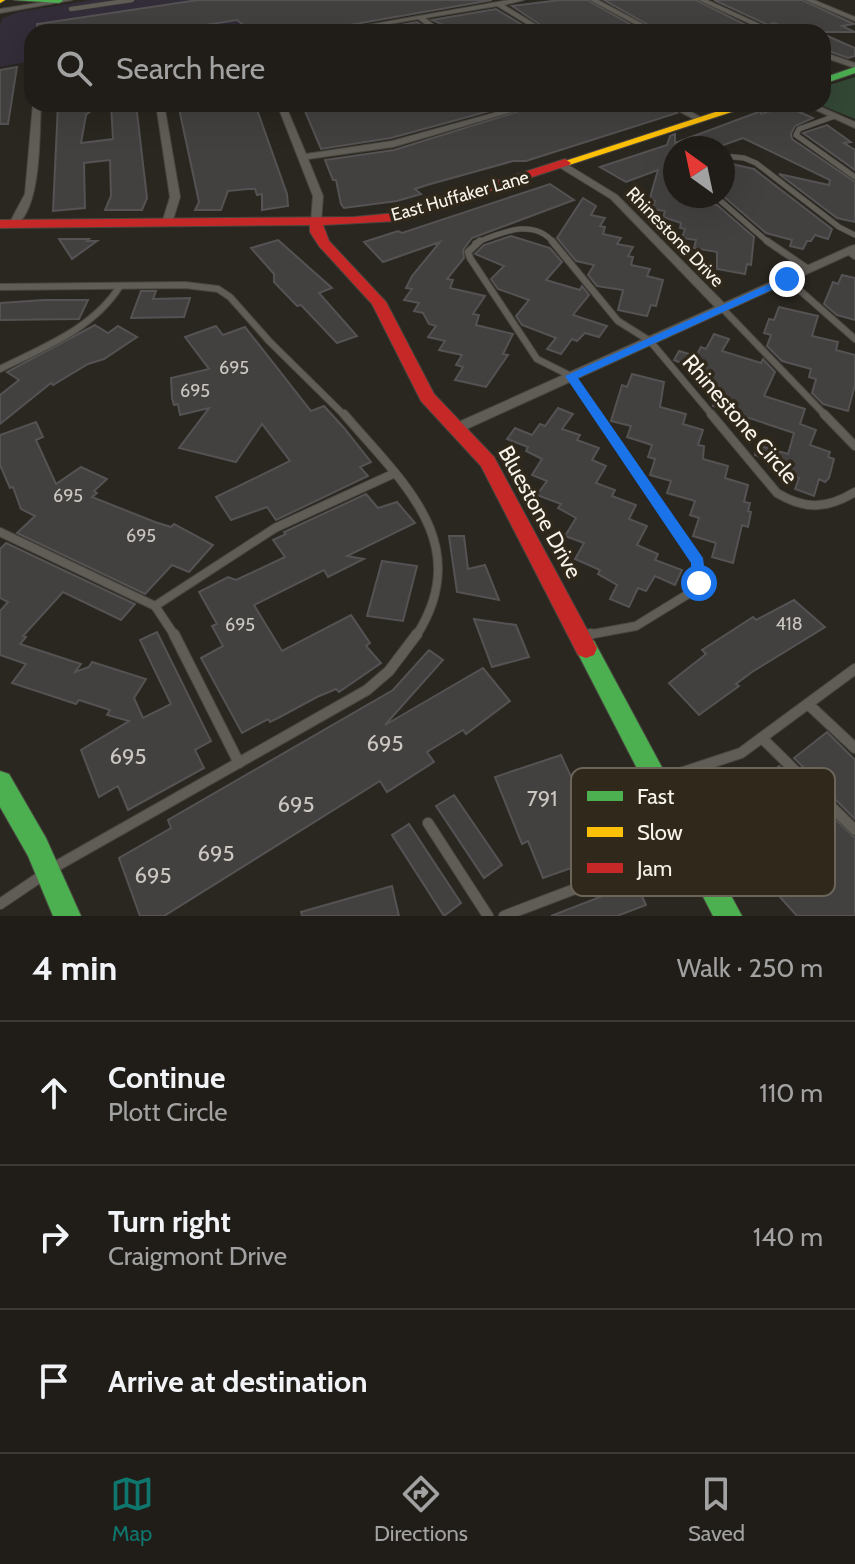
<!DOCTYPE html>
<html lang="en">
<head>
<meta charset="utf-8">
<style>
	:root { --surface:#201d18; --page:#282621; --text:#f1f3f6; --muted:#a2a2a2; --line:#3d3b37; --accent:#0f766e }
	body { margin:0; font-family:Cabin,sans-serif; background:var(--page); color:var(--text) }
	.compass { position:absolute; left:663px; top:136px; width:72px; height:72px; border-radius:50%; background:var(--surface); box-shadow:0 8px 32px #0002; rotate:327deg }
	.stop { position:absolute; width:24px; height:24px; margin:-18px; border:6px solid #1a73e8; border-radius:50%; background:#fff }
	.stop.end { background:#1a73e8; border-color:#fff; box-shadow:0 2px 8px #0008 }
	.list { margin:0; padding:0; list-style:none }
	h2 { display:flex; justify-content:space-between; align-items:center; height:104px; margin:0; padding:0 32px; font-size:34px }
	h2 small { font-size:26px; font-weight:400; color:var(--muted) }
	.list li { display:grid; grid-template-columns:52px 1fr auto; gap:24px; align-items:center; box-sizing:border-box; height:144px; padding:0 32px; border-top:2px solid var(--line) }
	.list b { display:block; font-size:30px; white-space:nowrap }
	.list p { margin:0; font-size:26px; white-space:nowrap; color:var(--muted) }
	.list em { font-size:26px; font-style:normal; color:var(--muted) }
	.icon { flex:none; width:44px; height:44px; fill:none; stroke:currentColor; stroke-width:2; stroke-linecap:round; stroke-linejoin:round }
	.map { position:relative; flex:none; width:855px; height:916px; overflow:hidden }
	.search { position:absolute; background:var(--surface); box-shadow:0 8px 32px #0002; left:24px; right:24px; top:24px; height:88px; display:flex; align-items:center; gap:20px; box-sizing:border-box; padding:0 28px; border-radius:24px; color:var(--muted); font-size:30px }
	.sheet { height:536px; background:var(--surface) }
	nav { display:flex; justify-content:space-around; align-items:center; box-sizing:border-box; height:112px; border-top:2px solid var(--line); background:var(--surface); font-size:22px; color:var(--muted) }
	nav a { display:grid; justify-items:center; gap:4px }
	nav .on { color:var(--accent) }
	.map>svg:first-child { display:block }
	.industrial { fill:#332c39 }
	.green { fill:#344836 }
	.building { fill:#434140; stroke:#545253; stroke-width:2 }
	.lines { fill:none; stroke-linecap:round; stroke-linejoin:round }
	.lane-far4-casing { stroke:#48463f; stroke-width:5 }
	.lane-far3-casing { stroke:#48463f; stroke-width:6 }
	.lane-far2-casing { stroke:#48463f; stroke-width:8 }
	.lane-far1-casing { stroke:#48463f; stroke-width:10 }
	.lane-casing { stroke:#48463f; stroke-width:12 }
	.street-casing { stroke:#48463f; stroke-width:2 }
	.fast-casing { stroke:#48463f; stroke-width:2 }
	.slow-casing { stroke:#48463f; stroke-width:2 }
	.jam-casing { stroke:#48463f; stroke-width:2 }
	.lane-far4 { stroke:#605d57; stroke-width:4 }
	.lane-far3 { stroke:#605d57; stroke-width:5 }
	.lane-far2 { stroke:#605d57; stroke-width:6 }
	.lane-far1 { stroke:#605d57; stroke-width:8 }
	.lane { stroke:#605d57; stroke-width:10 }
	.street { fill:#605d57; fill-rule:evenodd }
	.fast { fill:#4caf50; fill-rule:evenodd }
	.slow { fill:#ffc107; fill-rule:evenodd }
	.jam { fill:#c62828; fill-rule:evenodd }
	.route { fill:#1a73e8 }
	.labels { text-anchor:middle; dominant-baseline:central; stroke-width:7; stroke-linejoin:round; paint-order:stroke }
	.far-street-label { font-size:18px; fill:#f8f4eb; stroke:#2f281b }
	.number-label { font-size:18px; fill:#cbc7c0 }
	.street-label { font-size:22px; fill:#f8f4eb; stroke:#2f281b }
	.near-number-label { font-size:22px; fill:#cbc7c0 }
	.key { fill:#2f281b; stroke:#6b6559; stroke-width:2 }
	.key-label { font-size:22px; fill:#f8f4eb }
</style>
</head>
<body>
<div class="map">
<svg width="855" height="916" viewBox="0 0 855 916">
	<rect width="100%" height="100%" fill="#2a2720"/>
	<polygon class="industrial" points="92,0 427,0 243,30 32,32 32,61 0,67 0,25 3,18 19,12"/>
	<polygon class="green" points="855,77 855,119 818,104 823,104 823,87"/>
	<g class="building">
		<polygon points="198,0 492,0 327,29 325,32 320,32 320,26 287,32 252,32 237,20 161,32 38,32 37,24"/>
		<polygon points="560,0 587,0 644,32 634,32 634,28 612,32 601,29 551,32 512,6"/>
		<polygon points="604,0 696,0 752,28 732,32 661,32"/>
		<polygon points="714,0 802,0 854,24 842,26 855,32 797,32 774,23 768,25"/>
		<polygon points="496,9 534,32 467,32 466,27 454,30 432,20"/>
		<polygon points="417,22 426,28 406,32 361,32"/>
		<polygon points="823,34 855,48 855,56 848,58 823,49"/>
		<polygon points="17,67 8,124 0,124 0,70"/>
		<polygon points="58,104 99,104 86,115 81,143 113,139 111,104 136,104 147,198 142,210 105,210 111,196 110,160 84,163 85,208 53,211"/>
		<polygon points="178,104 255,104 287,194 288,206 262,210 262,194 257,195 255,189 248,189 228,191 221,210 195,210 199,202"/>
		<polygon points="302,104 410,104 411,109 428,104 515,104 391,138 321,149"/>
		<polygon points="542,104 663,104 677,113 526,161 513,161 427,185 415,189 421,194 397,201 344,208 341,204 336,180 333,180 325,160 394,150"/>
		<polygon points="786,106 813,118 795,126 791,134 792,139 855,182 855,222 837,218 779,174 829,185 830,180 743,138 715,148 675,148 675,196 717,205 754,237 751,265 747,264 745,274 717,269 717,252 694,248 696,240 682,238 685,229 680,228 681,223 663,217 665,211 652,209 655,201 650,200 651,194 658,170 626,182 600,167 667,145 670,136 675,134 675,143 761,111 761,114"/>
		<polygon points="827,125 851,142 844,143 855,150 855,170 803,133"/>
		<polygon points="723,162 754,169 832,229 828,239 815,235 811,241 807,241 803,249 790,246 792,240 766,233 723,196"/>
		<polygon points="550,184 574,200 472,238 463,250 464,258 447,279 453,280 450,288 485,296 473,314 479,315 476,325 513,334 503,354 508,355 486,387 455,380 463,367 456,365 462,355 439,350 445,341 428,337 436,326 429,324 423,313 414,311 419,303 404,300 412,289 406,288 412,276 440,242 383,262 364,242 398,231 402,233"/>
		<polygon points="583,198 596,206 591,215 605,218 600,226 605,227 603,234 621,238 617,244 633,247 628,256 633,257 631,265 650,269 647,276 663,280 656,306 651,305 647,316 618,310 623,290 597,286 588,275 594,265 576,261 557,238"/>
		<polygon points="511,236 550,248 562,262 546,280 580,290 582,286 589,295 573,315 607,326 599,337 585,333 577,341 572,339 561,354 547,349 556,338 522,325 516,316 529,300 498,289 491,279 504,266 475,254 484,245"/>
		<polygon points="59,239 89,239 87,241 97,241 72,259"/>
		<polygon points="278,240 332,288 319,293 357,336 337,343 301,305 297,306 274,282 274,274 251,248"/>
		<polygon points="842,275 855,278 855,320 837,315 824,304 833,282 838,284"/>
		<polygon points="141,291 156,291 153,299 190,298 184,317 131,318"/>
		<polygon points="44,300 88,300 79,319 0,320 0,303"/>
		<polygon points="779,307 818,316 812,336 838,342 836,350 855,355 855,385 848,411 823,404 812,393 816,379 809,377 811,369 782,361 767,346 771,335 764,333 769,319 774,320"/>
		<polygon points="95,325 108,333 118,326 137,337 104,359 88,364 53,385 51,383 0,424 0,395 19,380 7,372"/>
		<polygon points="216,326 223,335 245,327 311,411 324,406 344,428 371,462 360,467 368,476 276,520 267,507 231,520 216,497 290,461 262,424 236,462 179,448 209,408 180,415 178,404 174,405 172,398 171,378 209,369 185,337"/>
		<polygon points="714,334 729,339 722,351 761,363 763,359 775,372 764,396 805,409 800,424 816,430 810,445 830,452 828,457 834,459 829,478 825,482 819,479 814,496 795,489 799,478 779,469 781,465 755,455 758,445 788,454 794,433 713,406 719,394 703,389 709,376 674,360 679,351 696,356 701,347 706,349"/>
		<polygon points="632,374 664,382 660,407 686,414 683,424 703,430 698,445 704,446 703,459 728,466 725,478 748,485 744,502 750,503 748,511 751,512 748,527 742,525 733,563 712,557 716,543 693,536 699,518 690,515 695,501 667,493 671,481 650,475 655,459 648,457 652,445 627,437 631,426 611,421 622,385 627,387"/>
		<polygon points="558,408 573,414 562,429 580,435 577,440 599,448 592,460 606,466 596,483 615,490 612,496 636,505 629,519 647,526 637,545 658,554 655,560 682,570 675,585 655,576 646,591 638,588 629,607 610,599 617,585 598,574 600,570 575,559 584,543 565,536 576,518 558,508 561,504 537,495 547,481 532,475 542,459 526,451 528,447 507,439 515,428 532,435 540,424 545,426"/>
		<polygon points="36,422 43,437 36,440 56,484 81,467 107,479 94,491 97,493 92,497 155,522 171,527 174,524 213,545 189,572 172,565 145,594 17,533 35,516 21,509 13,487 10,488 0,465 0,435"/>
		<polygon points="366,494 378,508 397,502 415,523 347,556 364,559 328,577 324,570 254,605 282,651 351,615 370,643 366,646 381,663 339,692 336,689 317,697 280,717 270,722 268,719 242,733 201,658 223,646 212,626 217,624 199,592 228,577 236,580 285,557 273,540 286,534 284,532"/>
		<polygon points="449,536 464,536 468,569 485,565 499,600 457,592"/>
		<polygon points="6,543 135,604 121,620 63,592 23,636 26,637 20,644 81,664 75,672 89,667 92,662 146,679 134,698 143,718 171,704 140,640 157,632 211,741 195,750 204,768 128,810 118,786 99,797 81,750 129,721 107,715 110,710 79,700 76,704 70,702 12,683 26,664 0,655 0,611 8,602 0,598 0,549"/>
		<polygon points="382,561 417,566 403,621 367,616"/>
		<polygon points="794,600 825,627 752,672 736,684 739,686 699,715 669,683 706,654 702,650 753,617 756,620"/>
		<polygon points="474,619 516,625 529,657 492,667"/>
		<polygon points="429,650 443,660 385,725 483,668 510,701 466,734 463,730 427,752 434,762 387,792 380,781 164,916 140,916 119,858 171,828 168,820 393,690"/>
		<polygon points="827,732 855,760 855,819 794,758"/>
		<polygon points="561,755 598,835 610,830 620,851 543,878 528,841 522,844 495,777"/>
		<polygon points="779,766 855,838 855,916 797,916 743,856 798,807 767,776"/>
		<polygon points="454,795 502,865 484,878 436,806"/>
		<polygon points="409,824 461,903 444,916 392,835"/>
		<polygon points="636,883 646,905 617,916 551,916"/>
		<polygon points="392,886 399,916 302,916 301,912"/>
	</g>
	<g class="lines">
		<g class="lane-far4-casing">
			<polyline id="lane-far4" points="71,9 132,0"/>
		</g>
		<g class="lane-far3-casing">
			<g id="lane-far3">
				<polyline points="835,116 799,129 796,135 855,177"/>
				<polyline points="723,156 744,158 756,163 839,227 855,235"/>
				<polyline points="715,196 769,243"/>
				<path d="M475 243C501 233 533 217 554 243"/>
			</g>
		</g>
		<g class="lane-far2-casing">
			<g id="lane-far2">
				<polyline points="480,241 468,252 470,258 537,359 571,376 598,416"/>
				<polyline points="552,241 618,321 650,341 713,416"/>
				<polyline points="767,241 808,269"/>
				<polyline points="848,251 855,256"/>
				<polyline points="787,279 855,339"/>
				<polyline points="0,287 185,285 218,289 230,297 269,341 345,416"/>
				<polyline points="722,308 826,416"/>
				<path d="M0 369C44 347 93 329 120 286"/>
			</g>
		</g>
		<g class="lane-far1-casing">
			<g id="lane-far1">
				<path d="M344 414C401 481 476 543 416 636"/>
				<path d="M711 414 777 493C805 510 827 509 855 492"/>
				<polyline points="824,414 855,446"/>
				<polyline points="0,532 155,606 175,636"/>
				<polyline points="155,606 275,528 395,473"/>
				<polyline points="582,636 636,626 693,591 701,573 698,562 597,414"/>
			</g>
		</g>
		<g class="lane-casing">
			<g id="lane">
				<polyline points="174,634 239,763"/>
				<polyline points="582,636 591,634"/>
				<polyline points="808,704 855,748"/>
				<polyline points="762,738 855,830"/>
				<polyline points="659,780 741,753 855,669"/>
				<polyline points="428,823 488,916"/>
				<polyline points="53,868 367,690 389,671 417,634"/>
				<polyline points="0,904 43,875"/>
				<polyline points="504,916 685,847"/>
			</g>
		</g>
		<g class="street-casing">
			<g id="street">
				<polygon points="57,0 72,0 0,13 0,9"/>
				<polygon points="509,0 524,0 504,5 548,32 540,32 497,6 425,18 444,32 436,32 418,19 343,32 328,32"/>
				<polygon points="590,0 598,0 658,32 650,32"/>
				<polygon points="699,0 707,0 777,32 768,32"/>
				<polygon points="805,0 814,0 855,17 855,21"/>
				<polygon points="823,52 855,63 855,68 823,57"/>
				<path d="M33 104H41C39 135 42 210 14 227L9 224 25 194Z"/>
				<polygon points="156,104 164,104 180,197 172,223 167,226 162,223 170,197"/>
				<polygon points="277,104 285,104 306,154 392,141 526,104 539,104 393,147 308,159 323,196 321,222 316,225 311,222 313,196"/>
				<polygon points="666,104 676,104 706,120 699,122"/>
				<polygon points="803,104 814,104 855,122 855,128"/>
				<polygon points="559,163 565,163 617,195 724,303 851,246 855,245 855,252 462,431 452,431 450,428 452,425 715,307 611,199 559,167"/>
			</g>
		</g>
		<g class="fast-casing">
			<g id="fast">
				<polygon points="14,0 62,0 63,1 59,3"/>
				<polygon points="855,67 855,73 823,84 823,78"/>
				<polygon points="586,638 594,641 742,916 713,916 575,648 578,641"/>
				<polygon points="0,771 9,774 46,838 81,916 53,916 28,856 0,807"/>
			</g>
		</g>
		<g class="slow-casing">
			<g id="slow">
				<polygon points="0,0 5,0 0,3"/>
				<polygon points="740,104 756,104 569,165 559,163"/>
			</g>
		</g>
		<g class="jam-casing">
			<polygon id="jam" points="565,159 571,163 569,165 397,221 323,225 329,241 386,302 434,394 494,457 597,648 594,655 586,658 578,655 481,466 421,401 372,304 319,246 310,232 310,225 0,228 0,220 354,217 396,213"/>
		</g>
		<use href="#lane-far4" class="lane-far4"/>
		<use href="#lane-far3" class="lane-far3"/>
		<use href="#lane-far2" class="lane-far2"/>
		<use href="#lane-far1" class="lane-far1"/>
		<use href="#lane" class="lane"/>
		<use href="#street" class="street"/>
		<use href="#fast" class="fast"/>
		<use href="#slow" class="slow"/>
		<use href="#jam" class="jam"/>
	</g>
	<polygon class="route" points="787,276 792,279 791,281 578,378 703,558 706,583 699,589 691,583 691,563 565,376"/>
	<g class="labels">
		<g class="far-street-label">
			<text transform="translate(460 196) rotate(-16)">East Huffaker Lane</text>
			<text transform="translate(675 237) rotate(46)">Rhinestone Drive</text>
		</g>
		<g class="number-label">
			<text x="234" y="368">695</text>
			<text x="195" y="391">695</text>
			<text x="68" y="496">695</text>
			<text x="141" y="536">695</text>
			<text x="789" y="624">418</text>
			<text x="240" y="625">695</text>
		</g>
		<g class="street-label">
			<text transform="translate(740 419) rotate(49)">Rhinestone Circle</text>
			<text transform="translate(540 512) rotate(61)">Bluestone Drive</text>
		</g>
		<g class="near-number-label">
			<text x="385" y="743">695</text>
			<text x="128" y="756">695</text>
			<text x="542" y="798">791</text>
			<text x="296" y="804">695</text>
			<text x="216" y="853">695</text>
			<text x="153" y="875">695</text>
		</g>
	</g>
	<rect x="571" y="768" width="264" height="128" rx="12" class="key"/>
	<rect x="587" y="791" width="36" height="10" fill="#4caf50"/>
	<rect x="587" y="827" width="36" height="10" fill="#ffc107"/>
	<rect x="587" y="863" width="36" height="10" fill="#c62828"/>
	<g class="key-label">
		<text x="637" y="804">Fast</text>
		<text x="637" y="840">Slow</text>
		<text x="637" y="876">Jam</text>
	</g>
</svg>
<svg class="compass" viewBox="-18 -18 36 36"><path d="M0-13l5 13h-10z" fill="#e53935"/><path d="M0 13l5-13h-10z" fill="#a2a2a2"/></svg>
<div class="stop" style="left:699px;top:583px"></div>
<div class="stop end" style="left:787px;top:279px"></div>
<div class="search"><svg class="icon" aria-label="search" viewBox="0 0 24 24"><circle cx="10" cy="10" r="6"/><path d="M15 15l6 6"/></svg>Search here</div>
</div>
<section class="sheet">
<h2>4 min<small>Walk · 250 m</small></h2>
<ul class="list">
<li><svg class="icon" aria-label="ahead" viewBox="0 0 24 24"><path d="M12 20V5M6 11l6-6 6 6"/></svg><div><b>Continue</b><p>Plott Circle</p></div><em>110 m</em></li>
<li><svg class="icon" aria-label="right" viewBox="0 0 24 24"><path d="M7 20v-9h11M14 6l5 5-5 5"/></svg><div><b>Turn right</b><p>Craigmont Drive</p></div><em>140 m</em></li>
<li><svg class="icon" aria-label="arrive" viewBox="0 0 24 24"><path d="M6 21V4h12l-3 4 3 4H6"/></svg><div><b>Arrive at destination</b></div></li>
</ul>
</section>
<nav>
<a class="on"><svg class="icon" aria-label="map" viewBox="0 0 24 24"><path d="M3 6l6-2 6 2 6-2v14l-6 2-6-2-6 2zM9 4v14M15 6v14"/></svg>Map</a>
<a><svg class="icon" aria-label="directions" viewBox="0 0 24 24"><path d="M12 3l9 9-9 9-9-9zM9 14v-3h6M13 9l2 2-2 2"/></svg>Directions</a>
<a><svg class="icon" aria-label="saved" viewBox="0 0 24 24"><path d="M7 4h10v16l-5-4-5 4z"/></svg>Saved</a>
</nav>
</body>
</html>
